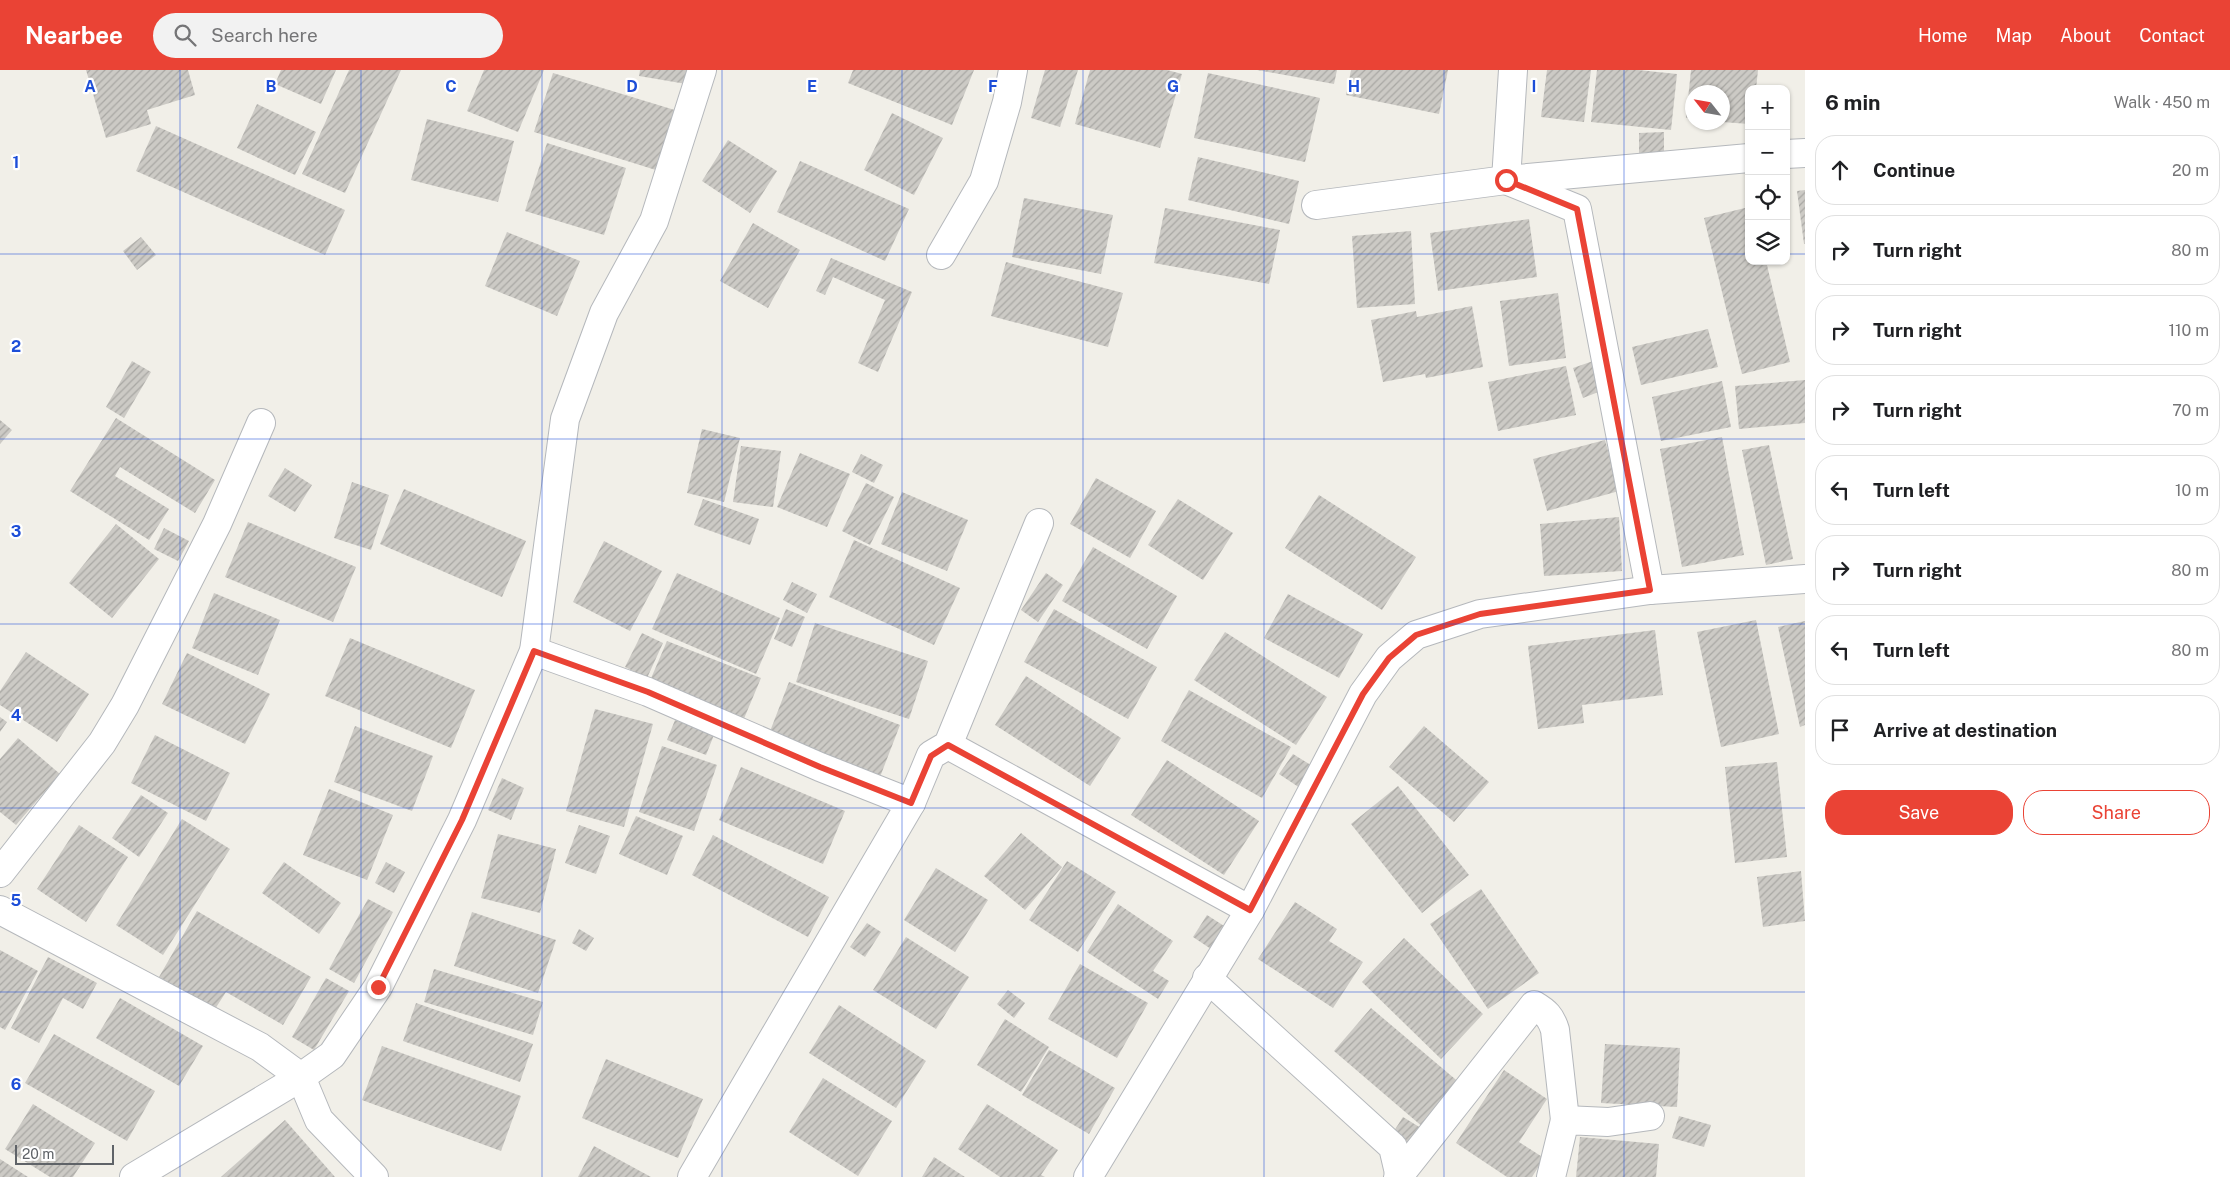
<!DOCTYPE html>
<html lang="en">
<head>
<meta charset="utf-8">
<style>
	:root { --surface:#fff; --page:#f2f2f2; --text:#202124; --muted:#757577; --line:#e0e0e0; --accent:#ea4335 }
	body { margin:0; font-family:"Public Sans",sans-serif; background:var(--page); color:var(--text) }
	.controls { position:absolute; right:15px; top:15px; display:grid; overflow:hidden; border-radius:10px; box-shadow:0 1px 4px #0004 }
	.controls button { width:45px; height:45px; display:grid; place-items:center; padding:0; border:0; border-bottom:1px solid var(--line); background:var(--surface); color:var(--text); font:25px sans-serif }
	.compass { position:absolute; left:1685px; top:15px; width:45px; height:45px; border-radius:50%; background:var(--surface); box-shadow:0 1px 4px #0004; rotate:301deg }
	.scale { position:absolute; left:15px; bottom:12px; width:99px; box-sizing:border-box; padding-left:5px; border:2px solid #5f6368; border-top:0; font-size:14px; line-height:18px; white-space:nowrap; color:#5f6368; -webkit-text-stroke:4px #fff; paint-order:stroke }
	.stop { position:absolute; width:15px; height:15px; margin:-11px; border:4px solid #ea4335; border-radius:50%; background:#fff }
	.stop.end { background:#ea4335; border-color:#fff; box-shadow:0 1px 5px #0008 }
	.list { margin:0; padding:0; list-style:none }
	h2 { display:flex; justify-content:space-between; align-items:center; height:65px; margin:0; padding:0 20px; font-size:21px }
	h2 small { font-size:16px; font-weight:400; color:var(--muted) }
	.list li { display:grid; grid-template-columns:32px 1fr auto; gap:15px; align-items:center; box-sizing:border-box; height:70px; margin:0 10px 10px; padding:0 10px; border:1px solid var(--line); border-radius:20px }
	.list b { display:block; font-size:19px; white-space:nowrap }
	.list em { font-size:16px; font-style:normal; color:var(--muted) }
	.actions { display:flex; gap:10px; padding:15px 20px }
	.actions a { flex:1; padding:11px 0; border:1px solid var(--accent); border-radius:20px; text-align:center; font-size:18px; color:var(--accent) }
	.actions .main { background:var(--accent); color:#fff }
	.icon { flex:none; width:28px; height:28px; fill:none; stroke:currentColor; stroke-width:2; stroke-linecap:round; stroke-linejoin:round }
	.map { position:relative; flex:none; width:1805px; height:1107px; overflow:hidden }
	header { display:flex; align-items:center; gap:30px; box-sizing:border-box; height:70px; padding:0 25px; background:var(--accent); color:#fff }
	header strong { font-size:24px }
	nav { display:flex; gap:28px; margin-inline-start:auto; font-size:18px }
	.search { width:350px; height:45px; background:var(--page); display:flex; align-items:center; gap:12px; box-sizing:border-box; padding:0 18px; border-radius:28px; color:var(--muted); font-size:19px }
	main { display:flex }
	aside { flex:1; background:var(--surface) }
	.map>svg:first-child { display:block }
	.building { fill:url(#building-hatch) }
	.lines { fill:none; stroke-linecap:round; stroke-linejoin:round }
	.minor-casing { stroke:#b5b8bc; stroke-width:30 }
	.minor { stroke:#fff; stroke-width:28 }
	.route { stroke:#ea4335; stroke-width:6 }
	.grid { fill:none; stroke:#1d4ed8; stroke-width:1; stroke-opacity:0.55 }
	.grid-label { font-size:16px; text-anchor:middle; font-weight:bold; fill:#1d4ed8; stroke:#fff; stroke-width:4.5; stroke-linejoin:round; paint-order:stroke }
</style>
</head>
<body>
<header>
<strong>Nearbee</strong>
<div class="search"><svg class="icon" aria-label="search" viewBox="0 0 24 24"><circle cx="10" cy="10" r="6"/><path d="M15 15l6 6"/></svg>Search here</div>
<nav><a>Home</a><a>Map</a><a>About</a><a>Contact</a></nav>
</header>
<main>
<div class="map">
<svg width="1805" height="1107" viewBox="0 0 1805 1107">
	<defs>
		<pattern id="building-hatch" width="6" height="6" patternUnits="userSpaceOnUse" patternTransform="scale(1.25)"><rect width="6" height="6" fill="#cccac5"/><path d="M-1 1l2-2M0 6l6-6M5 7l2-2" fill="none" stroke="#a9a8a4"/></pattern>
	</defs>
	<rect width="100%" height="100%" fill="#f1efe8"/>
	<g class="building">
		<polygon points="86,0 188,0 195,25 147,40 151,54 106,68"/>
		<polygon points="281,0 336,0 321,34 275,14"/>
		<polygon points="349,0 401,0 345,123 302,104"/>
		<polygon points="484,0 544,0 518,62 467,41"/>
		<polygon points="640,0 695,0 692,15 639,6"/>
		<polygon points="853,0 974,0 952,55 848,13"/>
		<polygon points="1045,0 1078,0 1060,57 1031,48"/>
		<polygon points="1090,0 1167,0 1182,4 1160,78 1075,54"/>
		<polygon points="1257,0 1337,0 1334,14"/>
		<polygon points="1351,0 1448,0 1439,44 1346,25"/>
		<polygon points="1547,0 1591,0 1584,52 1541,47"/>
		<polygon points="1597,0 1638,0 1677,4 1671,60 1591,52"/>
		<polygon points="1691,0 1758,0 1756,19 1749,19 1749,54 1722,52 1722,22 1692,22 1692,48 1686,48"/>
		<polygon points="553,3 678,41 659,101 534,62"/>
		<polygon points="1208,3 1320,28 1305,92 1194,68"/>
		<polygon points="257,34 316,62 295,105 237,78"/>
		<polygon points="892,43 943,68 914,125 864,100"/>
		<polygon points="427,49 514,71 498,132 411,110"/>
		<polygon points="156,56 345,140 325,185 136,101"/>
		<polygon points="1664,62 1664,82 1639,83 1639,63"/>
		<polygon points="728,70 777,101 750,143 702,111"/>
		<polygon points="547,73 626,98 604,165 525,141"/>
		<polygon points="1198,87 1299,111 1289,154 1188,130"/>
		<polygon points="800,91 909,139 885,191 777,142"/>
		<polygon points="1805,120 1805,174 1804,174 1797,121"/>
		<polygon points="1024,128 1113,145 1101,204 1012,187"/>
		<polygon points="1749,137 1749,191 1766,191 1790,292 1742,304 1704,148"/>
		<polygon points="1165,138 1280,160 1269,214 1154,193"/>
		<polygon points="1529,149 1537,207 1438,221 1430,163"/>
		<polygon points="753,153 800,180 768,238 720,211"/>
		<polygon points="1411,161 1415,234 1357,238 1352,166"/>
		<polygon points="507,162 580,191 557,246 485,216"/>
		<polygon points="141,167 156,185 137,200 123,181"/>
		<polygon points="831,188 912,222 878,302 858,293 885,230 833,207 825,225 816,221"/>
		<polygon points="1006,192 1123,223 1108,277 991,246"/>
		<polygon points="1558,223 1566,288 1509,296 1500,231"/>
		<polygon points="1472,236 1483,297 1426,308 1425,304 1383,312 1371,250 1416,241 1417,247"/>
		<polygon points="1708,259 1718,297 1641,315 1632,277"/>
		<polygon points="1596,290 1606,319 1583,328 1573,298"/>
		<polygon points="132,291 151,302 124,348 106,337"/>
		<polygon points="1566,296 1576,345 1498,361 1488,312"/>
		<polygon points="1805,310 1805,353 1739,359 1735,316"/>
		<polygon points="1722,311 1731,357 1661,371 1652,327"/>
		<polygon points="116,348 215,410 195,443 120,397 115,406 169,439 149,470 70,421"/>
		<polygon points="0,350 12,360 0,374"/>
		<polygon points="702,359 740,368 724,432 687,423"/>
		<polygon points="1722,367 1744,485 1682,497 1660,379"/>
		<polygon points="1605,370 1619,421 1547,441 1533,389"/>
		<polygon points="1769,375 1793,489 1766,495 1742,380"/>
		<polygon points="741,376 781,381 773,437 733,432"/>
		<polygon points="800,383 850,404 827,457 777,437"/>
		<polygon points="861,384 883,395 874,413 852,402"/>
		<polygon points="285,398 312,415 295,442 268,426"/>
		<polygon points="1096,408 1156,441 1130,488 1070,454"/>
		<polygon points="352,412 389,425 371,480 334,468"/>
		<polygon points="866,413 894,427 870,475 842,461"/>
		<polygon points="404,419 526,471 502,527 380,474"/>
		<polygon points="902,422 968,450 947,501 881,474"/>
		<polygon points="1319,425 1416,487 1382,540 1285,478"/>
		<polygon points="703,429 759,449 750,475 694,455"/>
		<polygon points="1178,429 1233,463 1203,510 1148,475"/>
		<polygon points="1619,447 1622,501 1544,506 1540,454"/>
		<polygon points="248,452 356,497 333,552 225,507"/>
		<polygon points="116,454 159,489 112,548 69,513"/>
		<polygon points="164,458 189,471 178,491 154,479"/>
		<polygon points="854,470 960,518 934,575 829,527"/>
		<polygon points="604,471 662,501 630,561 573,532"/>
		<polygon points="1093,477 1177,526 1147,579 1062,531"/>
		<polygon points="677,503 780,548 756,604 652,559"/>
		<polygon points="1046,503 1063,515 1038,552 1021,540"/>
		<polygon points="792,512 817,524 807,543 783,530"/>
		<polygon points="214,523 280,550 258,605 192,578"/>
		<polygon points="1288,524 1363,564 1339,608 1264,568"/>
		<polygon points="786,539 805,547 792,577 774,569"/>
		<polygon points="1054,539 1157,597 1128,649 1024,592"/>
		<polygon points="1756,550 1779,664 1721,677 1697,562"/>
		<polygon points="1805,551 1805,655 1800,657 1778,557"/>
		<polygon points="815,553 928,591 909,649 796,612"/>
		<polygon points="1655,560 1663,625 1582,635 1584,653 1538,659 1528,576"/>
		<polygon points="1225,562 1327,627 1296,675 1194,610"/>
		<polygon points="642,563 663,573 647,608 625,597"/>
		<polygon points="350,568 475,620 451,678 325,626"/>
		<polygon points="667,571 761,608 743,651 649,613"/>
		<polygon points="26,582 89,624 57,672 0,635 0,621"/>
		<polygon points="187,583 270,624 245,674 162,634"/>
		<polygon points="1026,606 1121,668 1090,716 995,655"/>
		<polygon points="789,612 900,655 880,707 769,664"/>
		<polygon points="1189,620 1291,677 1262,728 1161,671"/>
		<polygon points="595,639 653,654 624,757 566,741"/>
		<polygon points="0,647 7,652 0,662"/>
		<polygon points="675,650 714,665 706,685 667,670"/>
		<polygon points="355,656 433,686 412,741 334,712"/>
		<polygon points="1424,656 1489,712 1454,752 1389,697"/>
		<polygon points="155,665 230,703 206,751 131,713"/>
		<polygon points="18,668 60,704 16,755 0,742 0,689"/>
		<polygon points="662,676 717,695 694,761 639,742"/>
		<polygon points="1293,684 1314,697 1300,718 1279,704"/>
		<polygon points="1167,690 1259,751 1224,805 1131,745"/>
		<polygon points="1777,692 1787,787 1735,793 1725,697"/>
		<polygon points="741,697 845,741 823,794 719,750"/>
		<polygon points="502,708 524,718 511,750 488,740"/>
		<polygon points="1398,716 1469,805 1422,843 1351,754"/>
		<polygon points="329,719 393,745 367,810 303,785"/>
		<polygon points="141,725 168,743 139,787 112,768"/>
		<polygon points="636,746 683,766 667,805 619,784"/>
		<polygon points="182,749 230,779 163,885 116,855"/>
		<polygon points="79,755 128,787 86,852 37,819"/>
		<polygon points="579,755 610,766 596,804 565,793"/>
		<polygon points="1021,763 1062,797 1025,840 984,806"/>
		<polygon points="498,764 556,779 540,843 481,828"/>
		<polygon points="713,765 829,827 808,867 692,805"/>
		<polygon points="1067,791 1116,822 1078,882 1029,850"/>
		<polygon points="284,792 341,833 319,864 262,823"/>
		<polygon points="386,792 405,802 394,823 375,813"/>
		<polygon points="936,798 988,830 955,882 904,850"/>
		<polygon points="1801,801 1805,851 1763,857 1757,807"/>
		<polygon points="1481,819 1539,903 1488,939 1430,854"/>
		<polygon points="368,829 393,842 354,913 329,899"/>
		<polygon points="1295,832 1337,859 1329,871 1363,892 1333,938 1258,889"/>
		<polygon points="1118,834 1173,871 1153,901 1169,911 1158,929 1087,882"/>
		<polygon points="197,841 311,907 283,955 226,922 215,939 159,907"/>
		<polygon points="472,842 556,870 538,923 454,896"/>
		<polygon points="1207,845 1235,863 1220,885 1193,867"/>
		<polygon points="867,853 881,862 865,887 850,877"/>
		<polygon points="579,859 594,868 586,881 572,873"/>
		<polygon points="906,867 969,907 936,959 873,920"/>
		<polygon points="1404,868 1483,944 1441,989 1362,912"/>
		<polygon points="0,880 38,901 5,960 0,957"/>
		<polygon points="48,887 97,913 83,939 63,928 39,973 11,958"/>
		<polygon points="1080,894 1148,933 1117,988 1048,949"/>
		<polygon points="434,899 543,932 533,965 424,932"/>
		<polygon points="326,908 349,921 314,980 292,967"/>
		<polygon points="1008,920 1025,933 1014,948 997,934"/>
		<polygon points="120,928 203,976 179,1016 96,968"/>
		<polygon points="416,933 533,974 520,1012 403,971"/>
		<polygon points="839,935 926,991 896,1038 809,983"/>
		<polygon points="1371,938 1461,1014 1424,1058 1334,981"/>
		<polygon points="1005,949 1049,977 1021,1022 977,995"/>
		<polygon points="54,964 155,1021 127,1071 25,1013"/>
		<polygon points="1605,974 1680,978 1677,1037 1601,1033"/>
		<polygon points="382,976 521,1026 501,1081 362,1030"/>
		<polygon points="1049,980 1115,1018 1089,1064 1022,1025"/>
		<polygon points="606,989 703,1029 678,1088 582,1048"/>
		<polygon points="1504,1000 1547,1029 1519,1072 1544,1088 1532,1107 1507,1107 1456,1073"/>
		<polygon points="823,1008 892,1051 858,1106 789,1062"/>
		<polygon points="33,1034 95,1073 73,1107 50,1107 5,1079"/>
		<polygon points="987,1034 1058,1080 1041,1105 1045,1107 1000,1107 958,1079"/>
		<polygon points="1679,1046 1711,1055 1704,1077 1672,1068"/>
		<polygon points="1403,1047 1421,1058 1410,1076 1392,1064"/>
		<polygon points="285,1050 335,1107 221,1107"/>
		<polygon points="1580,1067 1659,1074 1656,1107 1576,1107"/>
		<polygon points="594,1076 651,1107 578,1107"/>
		<polygon points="934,1087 965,1107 922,1107"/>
		<polygon points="0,1089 28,1107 0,1107"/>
	</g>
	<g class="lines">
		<g class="minor-casing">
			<g id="minor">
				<polyline points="1786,84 1805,83"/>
				<polyline points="1506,110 1577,139 1650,520"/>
				<polyline points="1506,110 1513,0"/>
				<polyline points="1316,135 1506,110 1749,88"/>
				<polyline points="941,185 984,111 1007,32 1013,0"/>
				<polyline points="534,581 648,622 820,697 911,733"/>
				<polyline points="948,675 1250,840"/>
				<polyline points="0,803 102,673 125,635 217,454 261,353"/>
				<polyline points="0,840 260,977 301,1007 319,1050 374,1107"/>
				<polyline points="1207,908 1393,1077 1400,1107"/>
				<polyline points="134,1107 301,1007 332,985 378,917 462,750 534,581 565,349 604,243 654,151 702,0"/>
				<polyline points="692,1107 911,733 931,685 948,675 1039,453"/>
				<polyline points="1088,1107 1250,840 1363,624 1389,588 1416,565 1480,544 1650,520 1805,509"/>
				<path d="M1398 1107 1534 935C1546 942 1551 947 1555 960L1565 1050"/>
				<polyline points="1551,1107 1565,1050 1608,1052 1650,1046"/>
			</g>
		</g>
		<use href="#minor" class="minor"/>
	</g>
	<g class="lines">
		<polyline class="route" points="378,917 462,750 534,581 648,622 820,697 911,733 931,686 948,675 1250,840 1363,624 1389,588 1416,565 1480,544 1650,520 1577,139 1506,110"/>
	</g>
	<path class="grid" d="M180 0V1107M361 0V1107M542 0V1107M722 0V1107M902 0V1107M1083 0V1107M1264 0V1107M1444 0V1107M1624 0V1107M0 184H1749M1786 184H1805M0 369H1805M0 554H1805M0 738H1805M0 922H1805"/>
	<g class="grid-label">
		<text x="90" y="22">A</text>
		<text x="271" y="22">B</text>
		<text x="451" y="22">C</text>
		<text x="632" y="22">D</text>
		<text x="812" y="22">E</text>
		<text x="993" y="22">F</text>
		<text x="1173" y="22">G</text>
		<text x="1354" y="22">H</text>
		<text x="1534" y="22">I</text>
		<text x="16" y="98">1</text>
		<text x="16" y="282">2</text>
		<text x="16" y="467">3</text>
		<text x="16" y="651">4</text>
		<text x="16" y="836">5</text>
		<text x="16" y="1020">6</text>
	</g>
</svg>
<div class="controls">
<button>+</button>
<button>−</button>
<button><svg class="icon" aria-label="locate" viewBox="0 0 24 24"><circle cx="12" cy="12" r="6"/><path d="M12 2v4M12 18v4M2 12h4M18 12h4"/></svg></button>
<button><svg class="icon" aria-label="layers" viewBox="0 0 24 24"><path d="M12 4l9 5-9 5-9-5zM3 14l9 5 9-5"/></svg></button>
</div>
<svg class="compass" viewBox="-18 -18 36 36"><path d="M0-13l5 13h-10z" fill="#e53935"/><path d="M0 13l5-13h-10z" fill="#757577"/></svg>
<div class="scale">20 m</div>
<div class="stop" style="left:1506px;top:110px"></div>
<div class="stop end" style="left:378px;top:917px"></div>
</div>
<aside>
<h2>6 min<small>Walk · 450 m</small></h2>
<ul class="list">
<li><svg class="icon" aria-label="ahead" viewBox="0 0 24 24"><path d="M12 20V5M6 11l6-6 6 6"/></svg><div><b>Continue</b></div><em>20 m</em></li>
<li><svg class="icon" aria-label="right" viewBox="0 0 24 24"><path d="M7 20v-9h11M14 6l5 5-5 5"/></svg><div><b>Turn right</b></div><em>80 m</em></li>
<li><svg class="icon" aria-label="right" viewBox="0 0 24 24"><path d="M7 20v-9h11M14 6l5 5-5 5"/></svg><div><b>Turn right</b></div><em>110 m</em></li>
<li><svg class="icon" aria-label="right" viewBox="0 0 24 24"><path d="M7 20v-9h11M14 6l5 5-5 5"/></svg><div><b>Turn right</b></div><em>70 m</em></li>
<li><svg class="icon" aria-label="left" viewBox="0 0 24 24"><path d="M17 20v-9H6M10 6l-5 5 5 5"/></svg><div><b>Turn left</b></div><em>10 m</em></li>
<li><svg class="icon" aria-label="right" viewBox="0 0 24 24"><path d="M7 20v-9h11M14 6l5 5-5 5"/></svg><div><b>Turn right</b></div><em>80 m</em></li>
<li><svg class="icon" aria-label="left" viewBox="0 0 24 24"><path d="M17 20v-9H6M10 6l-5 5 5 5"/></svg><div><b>Turn left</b></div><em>80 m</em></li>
<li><svg class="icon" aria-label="arrive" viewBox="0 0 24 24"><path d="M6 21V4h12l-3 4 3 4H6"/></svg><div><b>Arrive at destination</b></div></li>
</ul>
<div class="actions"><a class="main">Save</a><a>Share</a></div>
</aside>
</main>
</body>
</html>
